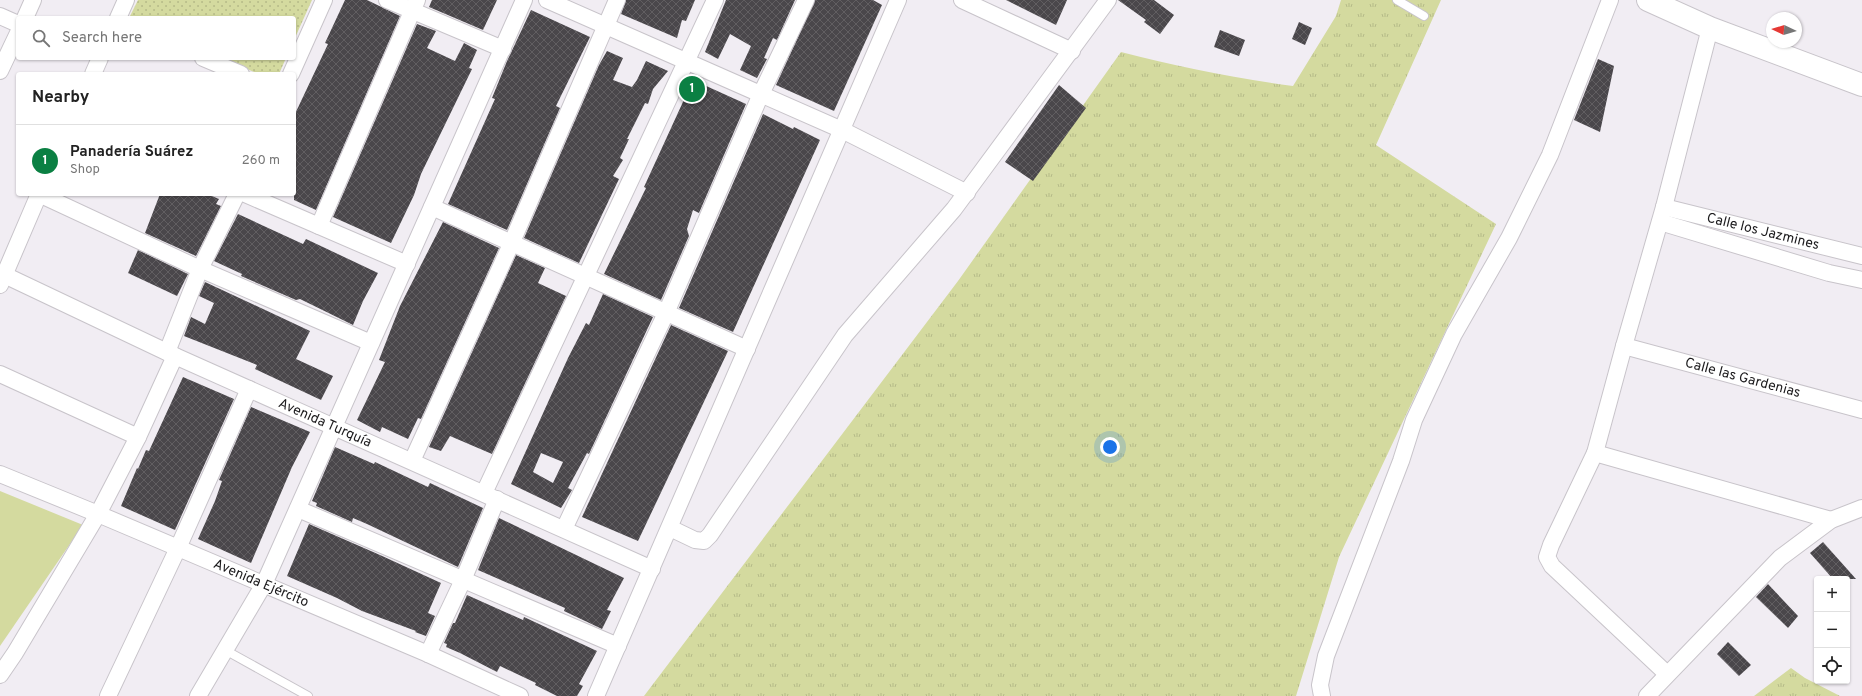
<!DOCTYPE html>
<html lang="en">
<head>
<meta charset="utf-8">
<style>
	:root { --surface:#fff; --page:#f2f2f2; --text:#222; --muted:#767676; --line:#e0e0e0; --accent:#0b8043 }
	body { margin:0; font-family:Overpass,sans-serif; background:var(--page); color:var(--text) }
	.controls { position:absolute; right:12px; bottom:12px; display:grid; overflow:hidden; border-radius:4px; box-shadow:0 1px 3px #0004 }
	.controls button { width:36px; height:36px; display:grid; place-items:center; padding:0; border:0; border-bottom:1px solid var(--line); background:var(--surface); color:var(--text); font:20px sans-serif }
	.compass { position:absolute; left:1766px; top:12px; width:36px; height:36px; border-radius:50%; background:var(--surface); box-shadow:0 1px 3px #0004; rotate:274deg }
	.you { position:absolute; left:1110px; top:447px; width:14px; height:14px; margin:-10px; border:3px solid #fff; border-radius:50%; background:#1a73e8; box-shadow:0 0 0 6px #1a73e833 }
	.badge { display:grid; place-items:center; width:26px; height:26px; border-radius:50%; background:var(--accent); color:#fff; font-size:13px; font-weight:700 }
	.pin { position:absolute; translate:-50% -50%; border:2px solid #fff; box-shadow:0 1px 4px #0006 }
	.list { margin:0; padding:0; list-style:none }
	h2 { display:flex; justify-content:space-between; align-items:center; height:52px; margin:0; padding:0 16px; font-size:17px }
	h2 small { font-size:13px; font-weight:400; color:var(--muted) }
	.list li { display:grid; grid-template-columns:26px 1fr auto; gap:12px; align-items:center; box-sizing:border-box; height:72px; padding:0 16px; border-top:1px solid var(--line) }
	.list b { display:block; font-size:15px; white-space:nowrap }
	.list p { margin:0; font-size:13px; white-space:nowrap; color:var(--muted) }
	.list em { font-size:13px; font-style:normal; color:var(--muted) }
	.icon { flex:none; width:22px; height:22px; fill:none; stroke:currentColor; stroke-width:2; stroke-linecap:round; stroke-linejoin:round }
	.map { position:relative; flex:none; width:1862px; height:696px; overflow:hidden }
	.search { position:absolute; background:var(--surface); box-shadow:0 1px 3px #0004; left:16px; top:16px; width:280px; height:44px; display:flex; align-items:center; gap:10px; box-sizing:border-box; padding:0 14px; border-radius:4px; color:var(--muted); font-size:15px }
	.panel { position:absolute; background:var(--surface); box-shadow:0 1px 3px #0004; left:16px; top:72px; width:280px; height:124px; border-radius:4px }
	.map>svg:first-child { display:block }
	.grass { fill:url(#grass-tufts) }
	.park { fill:url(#park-dots) }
	.pitch { fill:#d4da9f }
	.building { fill:url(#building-cross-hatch); fill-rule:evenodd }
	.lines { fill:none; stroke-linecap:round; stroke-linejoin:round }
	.lane-casing { stroke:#c8c4ca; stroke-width:10 }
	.street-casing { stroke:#c8c4ca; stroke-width:18 }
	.primary-casing { stroke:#c8c4ca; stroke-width:24 }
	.lane { stroke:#fff; stroke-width:8 }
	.street { stroke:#fff; stroke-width:16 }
	.primary { stroke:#fff; stroke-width:22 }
	.labels { text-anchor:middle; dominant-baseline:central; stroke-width:4; stroke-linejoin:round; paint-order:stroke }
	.street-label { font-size:14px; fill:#1c1b1d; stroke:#fff }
</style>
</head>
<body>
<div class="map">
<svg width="1862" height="696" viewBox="0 0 1862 696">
	<defs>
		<pattern id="grass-tufts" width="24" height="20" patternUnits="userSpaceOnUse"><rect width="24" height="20" fill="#d4da9f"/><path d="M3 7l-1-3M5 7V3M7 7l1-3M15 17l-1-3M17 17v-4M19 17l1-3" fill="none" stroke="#b5ba88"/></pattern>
		<pattern id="park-dots" width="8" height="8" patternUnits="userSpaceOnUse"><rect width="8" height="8" fill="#d4da9f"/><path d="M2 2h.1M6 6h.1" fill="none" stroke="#b5ba88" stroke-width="1.8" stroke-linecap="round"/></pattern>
		<pattern id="building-cross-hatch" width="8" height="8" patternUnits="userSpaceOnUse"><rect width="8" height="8" fill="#4a474b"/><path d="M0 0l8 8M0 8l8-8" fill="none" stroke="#615e61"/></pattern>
	</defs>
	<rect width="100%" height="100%" fill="#f1edf3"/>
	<g class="grass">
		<path d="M1341 0H1441L1376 145 1496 224 1339 557 1296 696H644L958 281 1121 52C1178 67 1235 78 1293 86L1336 16Z"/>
		<polygon points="1791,668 1805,678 1840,696 1754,696"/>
	</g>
	<g class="park">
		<polygon points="138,0 312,0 294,40 294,18 129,18"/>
		<polygon points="220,58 286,58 279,74 259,74"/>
	</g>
	<polygon class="pitch" points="0,491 83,525 0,646"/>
	<g class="building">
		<polygon points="345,0 367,0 400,16 316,210 294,200 294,116 328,44 325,43"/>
		<polygon points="432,0 497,0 483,30 429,7"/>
		<polygon points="626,0 695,0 686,21 682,20 677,38 621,14"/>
		<polygon points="726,0 795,0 777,40 773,38 764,58 767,59 757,78 740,70 751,46 730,34 718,59 705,52"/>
		<polygon points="815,0 873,0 882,5 834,111 776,85"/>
		<polygon points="1006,0 1067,0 1056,25"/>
		<polygon points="1118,0 1154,0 1174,15 1160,34 1144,22 1146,20"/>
		<polygon points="531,10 590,37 556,106 560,108 507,230 448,204 495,99 492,98 507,61"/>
		<polygon points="1299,22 1312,28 1305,45 1292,39"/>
		<polygon points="417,24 436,31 427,48 455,61 464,43 477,50 469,68 472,69 421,174 414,195 391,243 333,217"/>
		<polygon points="1220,30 1245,40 1239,56 1214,47"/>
		<polygon points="607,51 623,58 613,80 632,87 637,80 646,61 668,71 653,89 648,104 645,103 627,139 629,139 620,158 623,160 613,176 619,179 579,263 524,238 599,65"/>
		<polygon points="1598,59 1614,66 1600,132 1574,120"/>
		<polygon points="693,80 746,104 699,213 693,210 687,229 689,236 661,300 604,274 646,188 644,187"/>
		<polygon points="1059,85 1086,108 1033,181 1005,162"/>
		<polygon points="763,114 793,129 794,127 820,140 733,332 679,308"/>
		<polygon points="160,194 207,194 219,199 216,204 221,206 196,256 145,233"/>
		<polygon points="238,214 303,244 306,239 378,273 363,301 353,325 300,299 296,300 241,276 242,274 214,261"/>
		<polygon points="443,222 499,248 421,419 418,418 408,439 382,427 380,432 357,420 385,362 379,360 400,306"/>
		<polygon points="138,250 188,274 177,296 128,273"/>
		<polygon points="516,255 545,268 538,283 566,296 492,454 450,436 441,451 429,447"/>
		<polygon points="205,282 310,331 296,359 333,376 321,400 255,369 257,365 184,336 191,317 205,324 214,303 199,296"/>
		<path d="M603 294 653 317 589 454 587 453 568 488 572 490 561 508 511 484 568 358 586 323 589 325ZM541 453 563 462 553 483 533 472Z"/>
		<polygon points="671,325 728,351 638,541 582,517"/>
		<polygon points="183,377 234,399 175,530 121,506 137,468 138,469 146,450 149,451"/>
		<polygon points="251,407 310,432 292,467 251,563 198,539 215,501 222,481 219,480"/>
		<polygon points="335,447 374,464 375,462 428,487 430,483 483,508 458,567 367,524 353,518 352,522 316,506 317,503 312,501"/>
		<polygon points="499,518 624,578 607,610 611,611 602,629 564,611 565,608 478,570"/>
		<polygon points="309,524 380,555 441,583 428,613 435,616 426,636 415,632 416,631 362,611 337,598 287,576"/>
		<polygon points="1823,542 1856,579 1833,579 1810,553"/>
		<polygon points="1768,584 1798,616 1788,628 1756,597"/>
		<polygon points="467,595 523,620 524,617 597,651 579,684 583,686 577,696 557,696 535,685 536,683 500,666 497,672 460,653 446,647 447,644 444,643 453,623 455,623"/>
		<polygon points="1728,642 1751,665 1739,676 1717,654"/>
	</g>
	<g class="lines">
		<g class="lane-casing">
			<g id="lane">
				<polyline points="1397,0 1424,16"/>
				<polyline points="225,650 308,696"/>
			</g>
		</g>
		<g class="street-casing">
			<g id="street">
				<polyline points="387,0 503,49"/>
				<polyline points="547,0 842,130 967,193"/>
				<polyline points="962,0 1072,51"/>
				<polyline points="0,16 18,24"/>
				<polyline points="25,18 33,0"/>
				<polyline points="118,18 126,0"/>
				<polyline points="203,58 241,74"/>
				<polyline points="0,71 18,33"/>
				<polyline points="93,74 100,58"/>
				<polyline points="291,74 324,0"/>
				<polyline points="39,194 200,269 371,343"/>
				<polyline points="245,194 407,264"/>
				<polyline points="432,207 747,349"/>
				<path id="s1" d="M1664 207 1862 256"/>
				<polyline points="1660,222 1829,273 1862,280"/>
				<polyline points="319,226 417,0"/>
				<path id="s2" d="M0 273 175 356 652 569"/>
				<polyline points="0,285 39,194"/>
				<path id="s3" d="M1624 346 1862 410"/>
				<polyline points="167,352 200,269 237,194"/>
				<polyline points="0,374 138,437"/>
				<polyline points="1595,453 1831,520"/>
				<polyline points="412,461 512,242 617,0"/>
				<path id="s4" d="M0 474 98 514 428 654 520 696"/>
				<polyline points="484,493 715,0"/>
				<polyline points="298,509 618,646"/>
				<polyline points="670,528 695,540 704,541 710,535 845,335 954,209 1108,0"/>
				<polyline points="564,529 666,313 761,94 806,0"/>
				<polyline points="428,654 463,580 497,499"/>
				<polyline points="1667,674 1552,566 1547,557 1551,545 1595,453 1624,346 1664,207 1710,28"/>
				<polyline points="0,675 15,653 98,514 138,437 175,356"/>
				<polyline points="108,696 178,548 249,389"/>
				<polyline points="198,696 264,584 524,0"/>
				<polyline points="596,696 898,0"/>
				<polyline points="1322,696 1320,685 1326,656 1401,461 1414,420 1454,334 1509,238 1550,155 1610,0"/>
				<polyline points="1647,696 1780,558 1831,520 1862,508"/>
			</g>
		</g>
		<g class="primary-casing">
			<polyline id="primary" points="1648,0 1710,28 1862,85"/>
		</g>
		<use href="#lane" class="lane"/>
		<use href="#street" class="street"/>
		<use href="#primary" class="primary"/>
	</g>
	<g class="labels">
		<g class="street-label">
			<text stroke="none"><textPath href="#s1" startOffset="102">Calle los Jazmines</textPath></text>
			<text stroke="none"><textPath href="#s3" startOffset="123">Calle las Gardenias</textPath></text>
			<text stroke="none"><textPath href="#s2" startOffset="358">Avenida Turquía</textPath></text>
			<text stroke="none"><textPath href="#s4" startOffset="283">Avenida Ejército</textPath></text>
		</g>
	</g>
</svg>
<div class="controls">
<button>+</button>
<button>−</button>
<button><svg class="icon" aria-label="locate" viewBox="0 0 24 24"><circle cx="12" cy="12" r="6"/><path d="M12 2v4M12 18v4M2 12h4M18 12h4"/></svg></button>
</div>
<svg class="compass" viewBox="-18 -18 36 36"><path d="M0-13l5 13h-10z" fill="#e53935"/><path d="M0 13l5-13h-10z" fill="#767676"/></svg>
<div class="you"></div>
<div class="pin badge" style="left:692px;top:89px">1</div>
<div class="search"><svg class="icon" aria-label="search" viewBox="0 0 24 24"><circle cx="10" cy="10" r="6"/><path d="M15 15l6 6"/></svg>Search here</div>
<section class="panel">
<h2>Nearby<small></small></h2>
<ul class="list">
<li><span class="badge">1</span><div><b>Panadería Suárez</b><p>Shop</p></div><em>260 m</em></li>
</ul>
</section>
</div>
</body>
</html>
